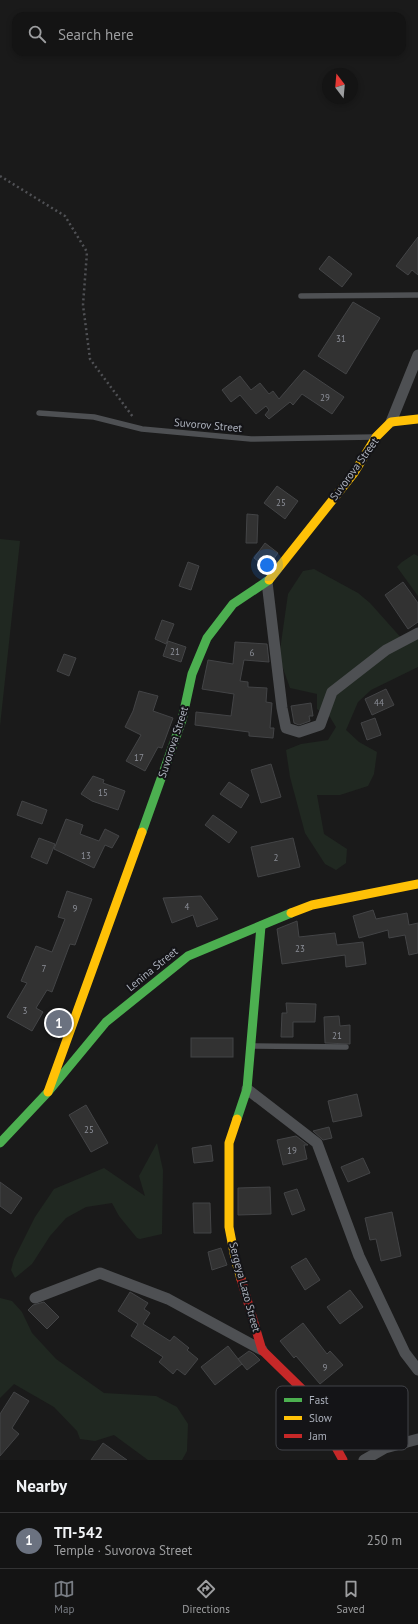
<!DOCTYPE html>
<html lang="en">
<head>
<meta charset="utf-8">
<style>
	:root { --surface:#141414; --page:#212122; --text:#f1f3f6; --muted:#9d9ea0; --line:#333334; --accent:#787c83 }
	body { margin:0; font-family:"PT Sans",sans-serif; background:var(--page); color:var(--text) }
	.compass { position:absolute; left:322px; top:68px; width:36px; height:36px; border-radius:50%; background:var(--surface); box-shadow:0 2px 6px #0003; rotate:344deg }
	.you { position:absolute; left:267px; top:565px; width:14px; height:14px; margin:-10px; border:3px solid #fff; border-radius:50%; background:#1a73e8; box-shadow:0 0 0 6px #1a73e833 }
	.badge { display:grid; place-items:center; width:26px; height:26px; border-radius:50%; background:var(--accent); color:#fff; font-size:13px; font-weight:700 }
	.pin { position:absolute; translate:-50% -50%; border:2px solid #fff; box-shadow:0 1px 4px #0006 }
	.list { margin:0; padding:0; list-style:none }
	h2 { display:flex; justify-content:space-between; align-items:center; height:52px; margin:0; padding:0 16px; font-size:17px }
	h2 small { font-size:13px; font-weight:400; color:var(--muted) }
	.list li { display:grid; grid-template-columns:26px 1fr auto; gap:12px; align-items:center; box-sizing:border-box; height:56px; padding:0 16px; border-top:1px solid var(--line) }
	.list b { display:block; font-size:15px; white-space:nowrap }
	.list p { margin:0; font-size:13px; white-space:nowrap; color:var(--muted) }
	.list em { font-size:13px; font-style:normal; color:var(--muted) }
	.icon { flex:none; width:22px; height:22px; fill:none; stroke:currentColor; stroke-width:2; stroke-linecap:round; stroke-linejoin:round }
	.map { position:relative; flex:none; width:418px; height:1460px; overflow:hidden }
	.search { position:absolute; background:var(--surface); box-shadow:0 2px 6px #0003; left:12px; right:12px; top:12px; height:44px; display:flex; align-items:center; gap:10px; box-sizing:border-box; padding:0 14px; border-radius:12px; color:var(--muted); font-size:15px }
	.sheet { height:108px; background:var(--surface) }
	nav { display:flex; justify-content:space-around; align-items:center; box-sizing:border-box; height:56px; border-top:1px solid var(--line); background:var(--surface); font-size:11px; color:var(--muted) }
	nav a { display:grid; justify-items:center; gap:2px }
	nav .on { color:var(--accent) }
	.map>svg:first-child { display:block }
	.green { fill:#202821 }
	.building { fill:#323232; stroke:#434446 }
	.lines { fill:none; stroke-linecap:round; stroke-linejoin:round }
	.path { stroke:#505155; stroke-width:2.5; stroke-dasharray:2 3; stroke-linecap:butt }
	.lane { stroke:#4e5053; stroke-width:5.5 }
	.street { stroke:#4e5053; stroke-width:11 }
	.fast { stroke:#4caf50; stroke-width:9 }
	.slow { stroke:#ffc107; stroke-width:9 }
	.jam { stroke:#c62828; stroke-width:9 }
	.labels { text-anchor:middle; dominant-baseline:central; stroke-width:4; stroke-linejoin:round; paint-order:stroke }
	.number-label { font-size:9px; fill:#8d9099 }
	.street-label { font-size:11px; fill:#abb0bb; stroke:#141417 }
	.key { fill:#141417; stroke:#414348; stroke-width:1 }
	.key-label { font-size:11px; fill:#abb0bb }
</style>
</head>
<body>
<div class="map">
<svg width="418" height="1460" viewBox="0 0 418 1460">
	<rect width="100%" height="100%" fill="#1a1a1a"/>
	<g class="green">
		<polygon points="0,539 20,541 0,726"/>
		<polygon points="414,554 418,556 418,596 397,567 402,562"/>
		<polygon points="314,569 358,593 370,603 403,640 418,635 418,667 371,690 358,702 346,730 359,742 377,752 374,774 368,786 340,795 317,795 324,834 347,849 346,863 336,870 325,864 305,833 290,777 286,750 301,744 328,740 336,727 330,717 317,709 317,694 290,688 279,657 288,594 303,571"/>
		<polygon points="157,1143 163,1170 162,1234 140,1239 137,1238 119,1216 112,1203 86,1207 66,1218 50,1236 32,1264 15,1278 11,1270 14,1259 35,1217 54,1189 104,1168 145,1196 139,1176"/>
		<polygon points="0,1298 12,1301 22,1312 32,1333 56,1359 104,1393 156,1396 177,1407 188,1424 187,1451 182,1460 148,1460 114,1435 95,1441 80,1439 77,1431 54,1407 14,1384 0,1398"/>
	</g>
	<g class="building">
		<polygon points="418,237 418,275 412,270 408,275 396,266"/>
		<polygon points="329,256 352,274 342,287 319,269"/>
		<polygon points="353,302 380,318 346,374 318,356"/>
		<polygon points="304,370 344,397 332,414 302,394 293,405 290,402 269,419 265,415 269,410 266,406 256,414 240,395 231,402 222,390 240,376 251,390 260,383 269,394 273,391 279,399"/>
		<polygon points="277,486 298,501 285,519 264,503"/>
		<polygon points="247,514 258,515 257,543 246,543"/>
		<polygon points="265,543 278,553 267,568 254,558"/>
		<polygon points="188,562 199,566 191,590 179,586"/>
		<polygon points="403,582 418,603 418,622 408,629 385,595"/>
		<polygon points="162,620 174,624 166,644 155,639"/>
		<polygon points="168,641 186,647 181,662 163,656"/>
		<polygon points="235,642 267,644 269,662 244,660 240,681 248,682 248,687 267,688 266,702 272,703 270,728 274,728 273,738 249,736 249,732 195,725 196,712 231,716 234,694 202,689 208,660 233,664"/>
		<polygon points="64,654 76,658 69,676 57,671"/>
		<polygon points="386,689 394,705 372,715 365,699"/>
		<polygon points="139,691 158,696 153,711 173,718 162,748 158,747 145,771 126,761 141,735 125,727 133,711"/>
		<polygon points="311,703 313,716 309,716 310,721 299,725 294,723 291,706"/>
		<polygon points="375,718 381,735 367,740 361,723"/>
		<polygon points="271,764 281,797 261,803 251,770"/>
		<polygon points="93,776 104,780 103,783 125,791 118,810 92,801 81,794"/>
		<polygon points="229,782 249,795 241,808 220,794"/>
		<polygon points="22,801 47,810 42,824 17,815"/>
		<polygon points="213,815 237,832 229,843 205,825"/>
		<polygon points="66,819 83,825 80,834 99,841 105,829 119,836 112,848 105,845 94,868 54,849"/>
		<polygon points="39,838 55,844 47,864 31,857"/>
		<polygon points="293,838 300,867 258,877 251,847"/>
		<polygon points="67,891 92,899 75,945 70,944 52,992 47,990 36,1008 43,1012 32,1031 7,1017 27,983 21,981 36,946 52,952 65,919 58,917"/>
		<polygon points="201,896 218,919 197,927 193,915 172,923 163,898"/>
		<polygon points="373,910 376,919 407,913 409,925 418,923 418,953 409,955 405,935 389,938 388,930 359,938 353,916"/>
		<polygon points="297,921 299,937 335,933 337,945 363,942 366,964 346,967 345,955 282,964 277,929"/>
		<polygon points="286,1003 316,1004 315,1022 293,1022 293,1037 281,1037 282,1013 287,1013"/>
		<polygon points="339,1016 340,1026 350,1025 350,1044 325,1043 324,1017"/>
		<rect x="191" y="1038" width="42" height="19"/>
		<polygon points="357,1094 362,1116 333,1122 328,1101"/>
		<polygon points="86,1105 108,1143 91,1152 69,1115"/>
		<polygon points="329,1127 332,1138 323,1140 313,1131"/>
		<polygon points="296,1136 308,1145 304,1145 307,1159 283,1165 277,1140"/>
		<polygon points="211,1145 213,1161 194,1163 192,1148"/>
		<polygon points="363,1158 370,1173 348,1182 341,1167"/>
		<polygon points="0,1182 22,1198 11,1214 0,1206"/>
		<polygon points="270,1187 271,1214 238,1215 238,1188"/>
		<polygon points="297,1189 305,1210 292,1215 284,1193"/>
		<polygon points="193,1203 210,1203 211,1233 194,1233"/>
		<polygon points="392,1212 401,1256 381,1261 376,1239 370,1240 365,1218"/>
		<polygon points="221,1248 227,1265 212,1270 208,1252"/>
		<polygon points="306,1258 320,1280 305,1290 291,1267"/>
		<polygon points="350,1290 363,1307 340,1324 327,1307"/>
		<polygon points="130,1292 148,1303 144,1309 150,1313 143,1324 170,1341 174,1336 189,1348 187,1350 198,1359 185,1375 177,1369 173,1374 159,1362 163,1357 131,1336 138,1324 118,1311"/>
		<polygon points="44,1302 59,1317 47,1329 28,1310 33,1305"/>
		<polygon points="303,1323 327,1354 330,1351 343,1365 320,1384 296,1356 294,1358 280,1341"/>
		<polygon points="228,1346 242,1364 215,1385 201,1367"/>
		<polygon points="249,1351 254,1354 260,1360 247,1370 238,1359"/>
		<polygon points="14,1392 29,1401 12,1428 19,1434 0,1456 0,1414"/>
		<polygon points="103,1443 127,1460 91,1460"/>
	</g>
	<g class="lines">
		<polyline class="path" points="0,176 65,216 87,252 83,305 90,359 133,417"/>
		<g class="lane">
			<polyline points="301,296 418,295"/>
			<polyline points="39,413 94,417 142,429 251,439 374,437"/>
			<polyline points="252,1046 346,1047"/>
		</g>
		<g class="street">
			<polyline points="391,422 418,355"/>
			<polyline points="267,582 282,708 286,728 299,732 320,725 332,692 386,650 418,633"/>
			<polyline points="247,1089 317,1143 359,1256 405,1353 418,1370"/>
			<polyline points="35,1298 100,1273 168,1299 262,1350"/>
			<polyline points="364,1460 385,1448 418,1439"/>
		</g>
		<g class="fast">
			<polyline points="142,832 182,720 192,674 207,638 233,604 269,580"/>
			<polyline points="237,1119 247,1089 261,926"/>
			<polyline points="0,1143 48,1092 106,1022 188,956 291,913"/>
		</g>
		<g class="slow">
			<polyline points="269,580 354,473 376,437 391,422 418,419"/>
			<polyline points="291,913 312,905 418,884"/>
			<polyline points="48,1092 142,832"/>
			<polyline points="237,1119 229,1143 229,1227 235,1258 241,1279"/>
		</g>
		<polyline class="jam" points="241,1279 262,1350 306,1393 343,1460"/>
	</g>
	<g class="labels">
		<g class="number-label">
			<text x="341" y="338">31</text>
			<text x="325" y="397">29</text>
			<text x="281" y="502">25</text>
			<text x="175" y="651">21</text>
			<text x="252" y="652">6</text>
			<text x="379" y="702">44</text>
			<text x="139" y="757">17</text>
			<text x="103" y="792">15</text>
			<text x="86" y="855">13</text>
			<text x="276" y="857">2</text>
			<text x="187" y="906">4</text>
			<text x="75" y="908">9</text>
			<text x="300" y="948">23</text>
			<text x="44" y="968">7</text>
			<text x="25" y="1010">3</text>
			<text x="337" y="1035">21</text>
			<text x="89" y="1129">25</text>
			<text x="292" y="1150">19</text>
			<text x="325" y="1367">9</text>
		</g>
		<g class="street-label">
			<text transform="translate(208 425) rotate(5)">Suvorov Street</text>
			<text transform="translate(354 469) rotate(-54)">Suvorova Street</text>
			<text transform="translate(173 742) rotate(-72)">Suvorova Street</text>
			<text transform="translate(152 969) rotate(-39)">Lenina Street</text>
			<text transform="translate(245 1287) rotate(75)">Sergeya Lazo Street</text>
		</g>
	</g>
	<rect x="276" y="1386" width="132" height="64" rx="6" class="key"/>
	<rect x="284" y="1398" width="18" height="4" fill="#4caf50"/>
	<rect x="284" y="1416" width="18" height="4" fill="#ffc107"/>
	<rect x="284" y="1434" width="18" height="4" fill="#c62828"/>
	<g class="key-label">
		<text x="309" y="1404">Fast</text>
		<text x="309" y="1422">Slow</text>
		<text x="309" y="1440">Jam</text>
	</g>
</svg>
<svg class="compass" viewBox="-18 -18 36 36"><path d="M0-13l5 13h-10z" fill="#e53935"/><path d="M0 13l5-13h-10z" fill="#9d9ea0"/></svg>
<div class="you"></div>
<div class="pin badge" style="left:59px;top:1023px;background:#6b7280">1</div>
<div class="search"><svg class="icon" aria-label="search" viewBox="0 0 24 24"><circle cx="10" cy="10" r="6"/><path d="M15 15l6 6"/></svg>Search here</div>
</div>
<section class="sheet">
<h2>Nearby<small></small></h2>
<ul class="list">
<li><span class="badge" style="background:#6b7280">1</span><div><b>ТП-542</b><p>Temple · Suvorova Street</p></div><em>250 m</em></li>
</ul>
</section>
<nav>
<a class="on"><svg class="icon" aria-label="map" viewBox="0 0 24 24"><path d="M3 6l6-2 6 2 6-2v14l-6 2-6-2-6 2zM9 4v14M15 6v14"/></svg>Map</a>
<a><svg class="icon" aria-label="directions" viewBox="0 0 24 24"><path d="M12 3l9 9-9 9-9-9zM9 14v-3h6M13 9l2 2-2 2"/></svg>Directions</a>
<a><svg class="icon" aria-label="saved" viewBox="0 0 24 24"><path d="M7 4h10v16l-5-4-5 4z"/></svg>Saved</a>
</nav>
</body>
</html>
